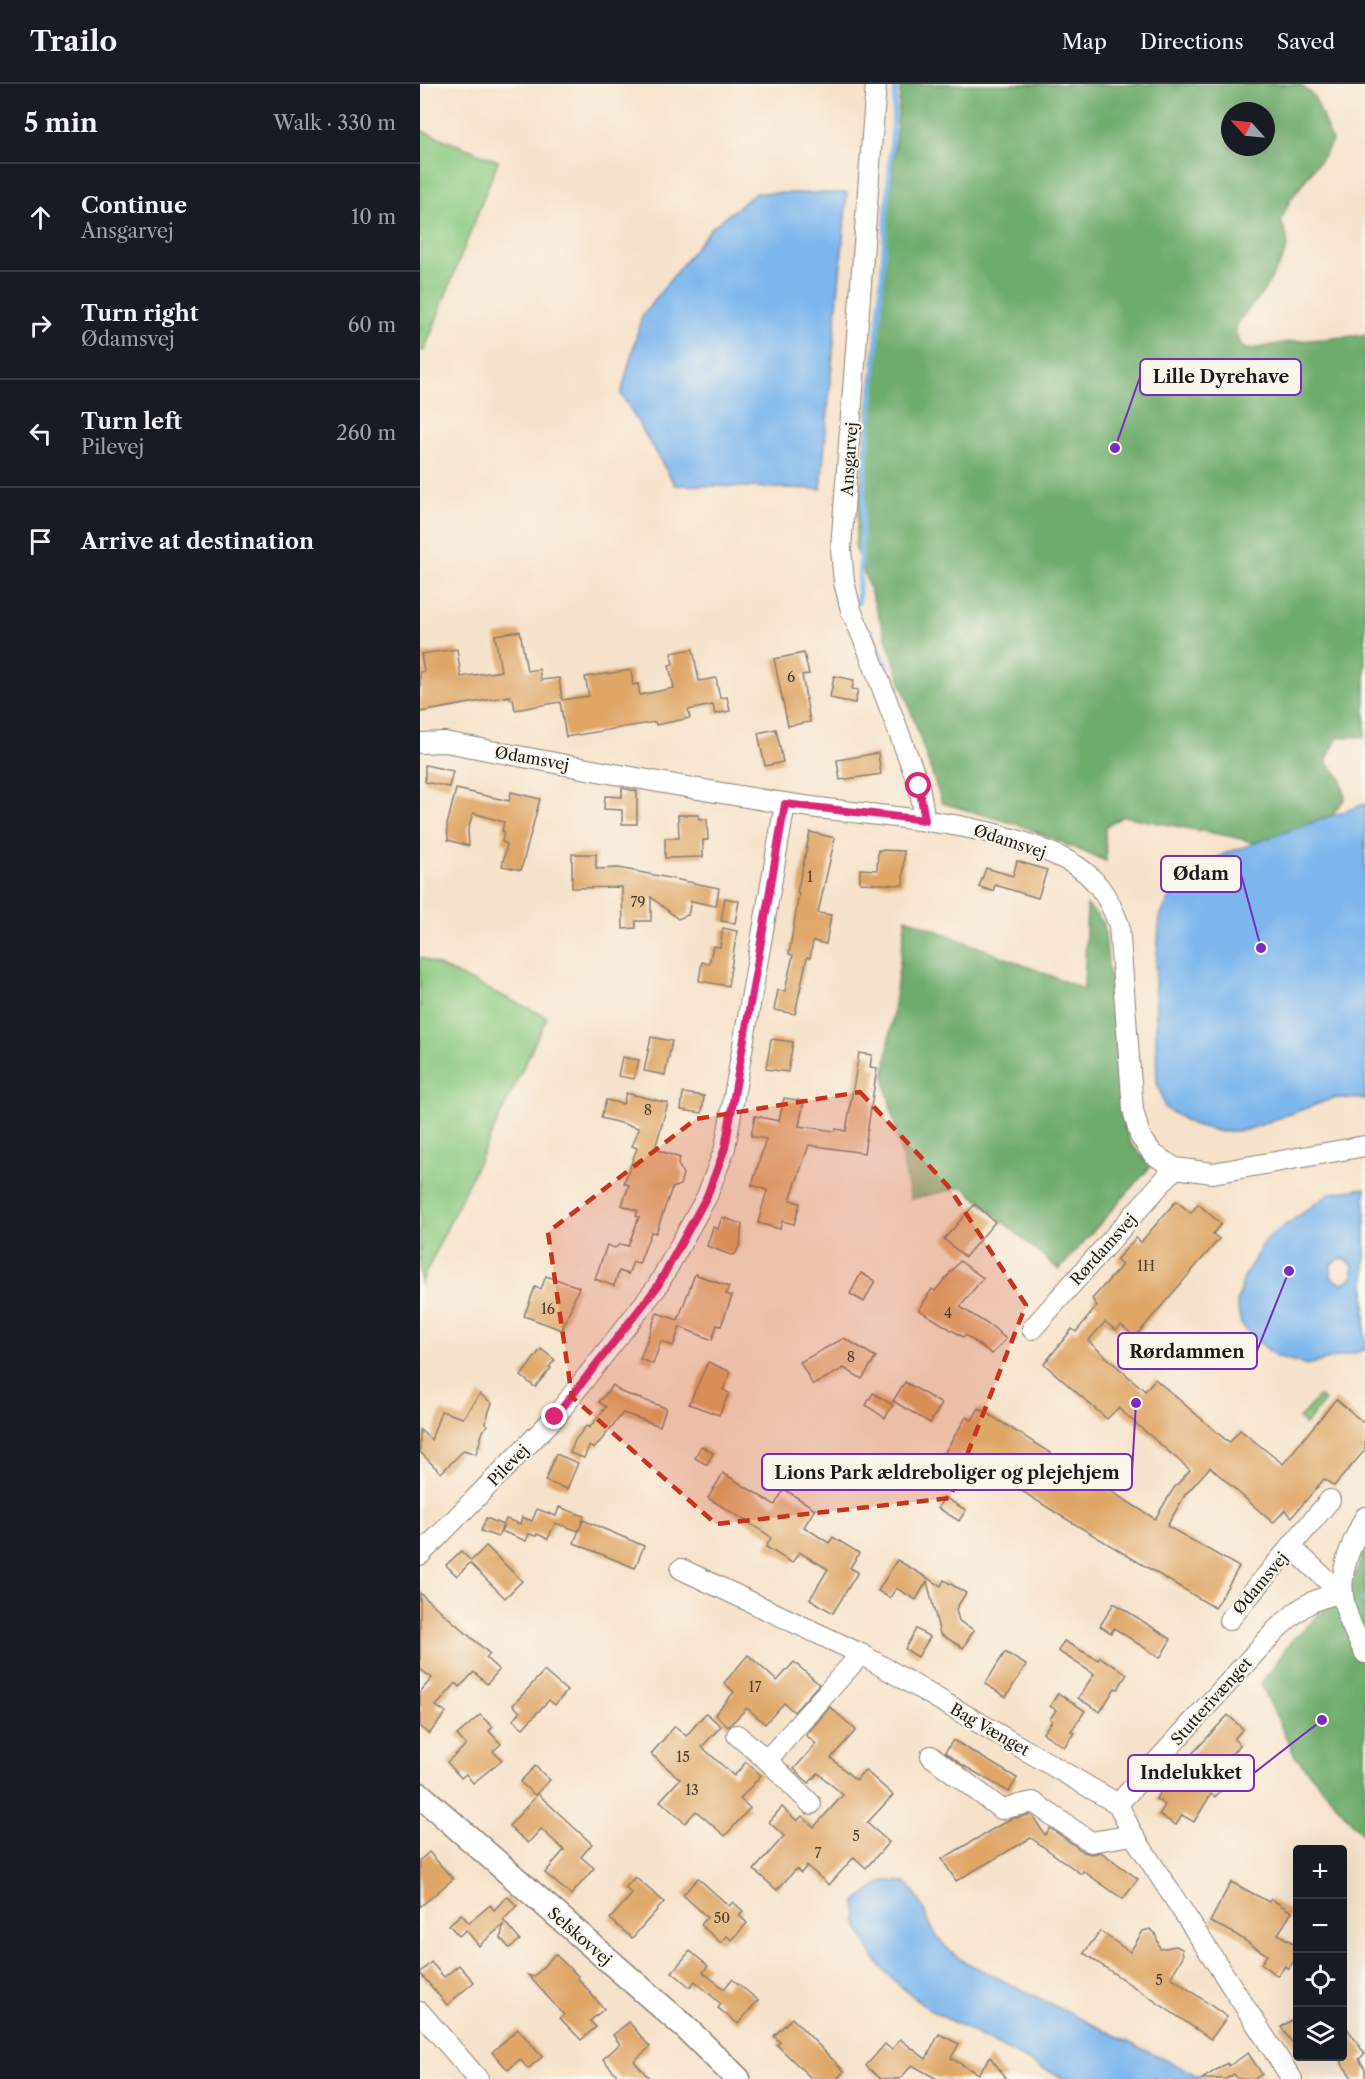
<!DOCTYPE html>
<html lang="en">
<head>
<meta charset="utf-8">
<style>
	:root { --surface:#171b24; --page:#242831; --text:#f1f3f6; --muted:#9ea1a6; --line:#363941 }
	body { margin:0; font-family:"Libre Caslon Text",serif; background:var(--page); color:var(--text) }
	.controls { position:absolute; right:18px; bottom:18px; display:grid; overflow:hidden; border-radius:6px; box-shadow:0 6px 24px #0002 }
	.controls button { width:54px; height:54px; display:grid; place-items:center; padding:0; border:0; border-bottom:2px solid var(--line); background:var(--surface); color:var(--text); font:30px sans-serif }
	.compass { position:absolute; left:801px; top:18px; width:54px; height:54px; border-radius:50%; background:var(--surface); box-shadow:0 6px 24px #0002; rotate:297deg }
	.stop { position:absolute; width:18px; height:18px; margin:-14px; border:4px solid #db2777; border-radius:50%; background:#fff }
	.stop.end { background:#db2777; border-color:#fff; box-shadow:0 2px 6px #0008 }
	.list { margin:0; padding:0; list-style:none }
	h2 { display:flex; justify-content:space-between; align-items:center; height:78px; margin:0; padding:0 24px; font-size:26px }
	h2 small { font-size:20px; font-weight:400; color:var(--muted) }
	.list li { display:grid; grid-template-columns:39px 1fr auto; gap:18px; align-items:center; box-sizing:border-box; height:108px; padding:0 24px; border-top:2px solid var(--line) }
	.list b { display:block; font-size:22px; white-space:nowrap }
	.list p { margin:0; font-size:20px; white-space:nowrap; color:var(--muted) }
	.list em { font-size:20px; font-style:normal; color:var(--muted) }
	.icon { flex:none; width:33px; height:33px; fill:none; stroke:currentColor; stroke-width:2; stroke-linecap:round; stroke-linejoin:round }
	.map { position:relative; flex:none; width:945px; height:1995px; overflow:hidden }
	header { display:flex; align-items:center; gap:36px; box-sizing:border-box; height:84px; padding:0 30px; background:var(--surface); border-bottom:2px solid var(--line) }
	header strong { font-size:28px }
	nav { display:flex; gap:33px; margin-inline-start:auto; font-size:21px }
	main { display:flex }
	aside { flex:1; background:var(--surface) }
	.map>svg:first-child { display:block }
	.green { fill:#88c77e; stroke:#52724d; stroke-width:1.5 }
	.forest { fill:#6eac6d; stroke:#456444; stroke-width:1.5; fill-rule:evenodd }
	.water { fill:#7cb6ed; stroke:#4c6984; stroke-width:1.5; fill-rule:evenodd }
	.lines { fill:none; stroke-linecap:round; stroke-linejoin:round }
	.stream { stroke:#7cb6ed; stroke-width:5 }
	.building { fill:#dfa666 }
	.minor-casing { stroke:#897f73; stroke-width:22 }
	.tertiary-casing { stroke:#897f73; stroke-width:27 }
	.minor { stroke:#fff; stroke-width:20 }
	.tertiary { stroke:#fff; stroke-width:24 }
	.route { stroke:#db2777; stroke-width:8 }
	.marked { fill:#c8321e; fill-opacity:0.2; stroke:#c8321e; stroke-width:4.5; stroke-dasharray:12 8; stroke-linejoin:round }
	.labels { text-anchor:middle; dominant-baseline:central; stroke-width:4.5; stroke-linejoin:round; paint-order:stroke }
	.number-label { font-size:14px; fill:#4d3e2e }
	.street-label { font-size:16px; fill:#1c1c1c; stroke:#fbf7ec }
	.leader { fill:none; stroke:#7b2cbf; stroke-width:2 }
	.callout-dot { fill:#7b2cbf; stroke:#fbf7ec; stroke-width:2 }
	.callout { fill:#fbf7ec; stroke:#7b2cbf; stroke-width:2 }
	.callout-label { font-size:18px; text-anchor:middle; font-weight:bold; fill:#1c1c1c }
</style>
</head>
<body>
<header>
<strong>Trailo</strong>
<nav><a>Map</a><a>Directions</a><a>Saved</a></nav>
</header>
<main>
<aside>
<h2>5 min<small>Walk · 330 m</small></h2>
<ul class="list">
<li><svg class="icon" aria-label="ahead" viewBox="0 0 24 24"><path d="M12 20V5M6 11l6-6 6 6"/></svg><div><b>Continue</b><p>Ansgarvej</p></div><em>10 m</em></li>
<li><svg class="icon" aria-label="right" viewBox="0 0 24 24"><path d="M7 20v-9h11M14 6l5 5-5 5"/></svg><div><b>Turn right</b><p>Ødamsvej</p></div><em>60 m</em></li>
<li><svg class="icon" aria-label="left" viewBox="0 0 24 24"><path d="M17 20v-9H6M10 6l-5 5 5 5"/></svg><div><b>Turn left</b><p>Pilevej</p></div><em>260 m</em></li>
<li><svg class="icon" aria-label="arrive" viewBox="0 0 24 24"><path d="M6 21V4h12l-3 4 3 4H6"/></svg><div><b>Arrive at destination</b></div></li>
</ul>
</aside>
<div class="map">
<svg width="945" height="1995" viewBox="0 0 945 1995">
	<rect width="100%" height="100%" fill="#fbf7ec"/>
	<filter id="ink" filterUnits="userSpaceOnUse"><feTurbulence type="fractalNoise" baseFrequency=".0167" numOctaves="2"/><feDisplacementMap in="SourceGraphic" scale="12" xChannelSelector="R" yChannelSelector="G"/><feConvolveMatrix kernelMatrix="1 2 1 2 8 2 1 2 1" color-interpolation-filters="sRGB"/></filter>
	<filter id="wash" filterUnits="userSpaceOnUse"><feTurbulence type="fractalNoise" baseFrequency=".008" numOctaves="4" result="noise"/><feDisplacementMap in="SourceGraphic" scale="24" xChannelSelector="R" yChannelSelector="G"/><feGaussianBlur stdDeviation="1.35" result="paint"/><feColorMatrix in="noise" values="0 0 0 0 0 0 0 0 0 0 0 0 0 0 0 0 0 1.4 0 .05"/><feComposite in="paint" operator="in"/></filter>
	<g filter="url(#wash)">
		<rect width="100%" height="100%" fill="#f6e2ca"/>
		<g class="green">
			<polygon points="0,46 78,77 4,267 0,266"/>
			<polygon points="0,873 127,933 0,1201"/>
			<polygon points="899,1312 905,1317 885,1341 879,1335"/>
		</g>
		<g class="forest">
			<path d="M481 0H879L894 12 912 57 904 71 870 116 861 137C864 145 869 154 867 163 865 173 846 204 840 212 827 229 802 244 826 266L869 258 945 251V653H918L906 677 921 694 925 714 911 732 836 759 813 753 703 732 685 743 686 777 602 742 522 719 435 462ZM810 27H846V63H810Z"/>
			<polygon points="667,821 684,839 704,1041 711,1060 731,1082 639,1186 543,1103 491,1115 464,993 486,834 664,905"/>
			<polygon points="945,1464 945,1754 875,1672 841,1600 872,1556 932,1500"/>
		</g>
		<g class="water">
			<polygon points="336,109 427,109 401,405 255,401 201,310 222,232 291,144"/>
			<polygon points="945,720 945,1015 914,1014 827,1046 801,1048 771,1040 745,1024 737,998 735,896 740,832 759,798 804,770"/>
			<path d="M945 1104V1266L887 1281 856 1272 835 1255 821 1240 817 1219 824 1193 846 1155 911 1109ZM922 1174 933 1181V1193L922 1200 911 1193V1180Z"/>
			<path d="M464 1797C472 1797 482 1796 488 1801 499 1811 505 1830 512 1844 519 1857 529 1867 541 1876L784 1995H645L618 1982 510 1926 473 1896 454 1874 444 1855 437 1838 436 1817Z"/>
		</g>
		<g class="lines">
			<g class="stream">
				<polyline points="438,519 445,387 457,262 476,0"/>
				<polyline points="450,546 468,582"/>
				<polyline points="943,1516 945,1514"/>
			</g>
		</g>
		<g id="blocks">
			<g class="building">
				<polygon points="100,547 107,587 119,585 121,596 139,594 142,616 169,612 165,593 211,586 213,601 218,600 220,611 254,604 249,581 253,580 251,569 273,565 279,597 296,594 300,614 307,613 310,627 295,630 293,621 268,626 270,634 236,641 235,638 146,653 140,618 95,626 93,615 90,615 90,612 0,628 0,588 4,587 1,570 37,565 41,593 81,587 75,551"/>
				<polygon points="384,569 389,590 382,591 390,638 368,642 354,575"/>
				<polygon points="414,592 434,596 432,605 438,606 435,619 410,614"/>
				<polygon points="356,645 363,678 345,682 338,649"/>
				<polygon points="458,669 461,690 420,696 417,676"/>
				<polygon points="5,681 33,687 29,703 5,698"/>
				<polygon points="202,704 217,707 217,740 202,740 202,726 184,725 185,712 202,713"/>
				<polygon points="36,705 89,717 91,708 120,715 101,786 82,782 87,760 82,758 84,747 82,747 84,738 53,729 48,746 49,762 28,756 27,741"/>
				<polygon points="258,731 279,731 279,735 287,735 288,756 283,756 283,773 245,774 245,754 259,754"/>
				<polygon points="390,748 415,754 398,829 411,831 406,860 393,857 390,874 387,873 375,930 354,926 358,906 365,907 373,871 369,870 379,809 377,809"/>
				<polygon points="458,766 484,767 483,801 440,799 440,785 457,786"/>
				<polygon points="152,770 176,770 176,785 199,784 299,804 296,822 271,817 268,831 258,835 231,813 231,837 216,837 216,844 203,845 202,803 152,804"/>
				<polygon points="597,777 627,786 618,814 575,801 573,807 559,803 566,784 593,792"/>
				<polygon points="305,814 319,817 315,839 301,837"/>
				<polygon points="303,844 317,847 308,902 279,897 282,878 289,880 293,862 300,863"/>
				<polygon points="231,953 252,957 245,991 224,987"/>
				<polygon points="351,955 373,958 368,988 346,985"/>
				<polygon points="439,969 452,971 450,983 457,984 444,1069 389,1061 370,1116 380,1119 374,1140 362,1137 360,1145 338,1139 347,1106 332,1101 346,1055 331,1052 335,1032 359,1037 364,1014 384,1017 379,1042 415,1047 416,1045 426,1047"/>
				<polygon points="202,973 219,976 214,995 198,992"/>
				<polygon points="206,1009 248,1019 235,1065 260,1074 258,1080 263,1090 260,1101 252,1104 236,1149 231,1148 219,1180 213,1178 208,1190 199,1187 194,1202 175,1195 187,1161 195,1164 200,1160 208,1162 219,1133 216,1132 218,1127 202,1121 209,1101 204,1099 217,1064 212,1062 219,1044 181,1034 186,1016 203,1020"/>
				<polygon points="263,1009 284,1012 282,1029 261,1026"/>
				<polygon points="756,1117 771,1129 778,1120 801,1140 793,1150 799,1155 715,1253 701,1241 696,1246 685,1238 668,1257 725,1307 735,1295 806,1356 810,1358 820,1346 863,1380 916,1315 945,1340 945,1366 914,1402 904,1395 872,1433 865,1426 853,1439 790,1383 765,1411 747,1442 819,1483 795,1524 638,1430 542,1369 532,1386 519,1378 546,1333 552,1336 559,1324 735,1435 754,1404 770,1386 698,1324 687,1335 624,1280 652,1245 656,1248 677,1222 672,1215 702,1181 696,1176 716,1154 721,1158"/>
				<polygon points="555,1120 575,1138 545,1173 524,1155"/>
				<polygon points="302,1133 322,1140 320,1161 315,1170 311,1171 287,1162 293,1143 298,1145"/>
				<polygon points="540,1177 563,1194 540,1223 574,1244 586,1255 572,1270 545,1251 543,1253 499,1226 512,1205 515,1207"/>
				<polygon points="441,1189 455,1197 444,1218 430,1210"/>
				<polygon points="275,1190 309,1203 306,1210 312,1212 301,1242 297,1241 292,1256 260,1243 253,1262 241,1257 233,1280 220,1275 237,1229 258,1236"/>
				<polygon points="126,1192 159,1203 142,1246 104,1232 115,1203 121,1205"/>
				<polygon points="424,1254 456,1273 442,1295 424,1284 393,1301 380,1278"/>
				<polygon points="121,1265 135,1276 129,1283 131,1284 115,1303 101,1292"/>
				<polygon points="288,1278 311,1288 303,1306 309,1309 299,1331 269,1320"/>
				<polygon points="485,1298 522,1320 510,1339 473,1317"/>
				<polygon points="193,1301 201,1308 246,1324 240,1342 203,1329 174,1365 169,1362 164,1374 150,1369 155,1356 166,1342 169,1344 186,1323 179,1318"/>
				<polygon points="453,1309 473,1321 465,1334 446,1321"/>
				<polygon points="60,1310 72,1319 65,1339 68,1341 63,1347 56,1370 44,1366 21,1389 0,1368 0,1346 11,1356 21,1327 43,1334"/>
				<polygon points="281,1362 293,1369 287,1381 275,1374"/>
				<polygon points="136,1370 158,1379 147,1405 125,1397"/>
				<polygon points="303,1389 355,1421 364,1405 395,1425 384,1443 409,1459 413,1453 439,1469 430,1484 438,1488 413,1529 390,1515 408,1485 379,1468 372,1479 346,1463 351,1454 347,1450 288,1414"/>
				<polygon points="524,1413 546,1426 539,1437 518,1424"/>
				<polygon points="139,1423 164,1432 159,1447 135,1439 128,1455 117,1450 116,1452 109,1450 106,1457 81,1447 86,1435 100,1440 102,1433 112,1437 117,1425 136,1432"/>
				<polygon points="66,1434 83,1441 78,1453 61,1447"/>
				<polygon points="163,1436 224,1462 215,1484 154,1459"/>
				<polygon points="66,1462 102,1497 85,1514 50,1479 37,1492 26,1481 41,1467 51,1477"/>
				<polygon points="477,1476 521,1502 524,1496 546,1509 536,1525 539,1537 554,1546 543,1564 520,1550 507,1497 496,1516 476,1504 470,1514 458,1507"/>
				<polygon points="0,1509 70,1570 66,1574 79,1586 67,1600 54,1588 40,1603 36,1599 16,1622 26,1629 9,1650 0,1643 0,1608 12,1594 0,1585"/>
				<polygon points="694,1519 751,1555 740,1574 694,1544 691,1549 680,1542"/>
				<polygon points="496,1545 510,1553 498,1573 485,1565"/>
				<polygon points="644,1557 678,1576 680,1573 707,1590 698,1605 695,1604 680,1628 658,1614 674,1590 638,1567"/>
				<polygon points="585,1568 606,1581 586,1613 565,1600"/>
				<polygon points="328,1571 357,1597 374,1578 399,1600 374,1628 364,1619 345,1640 327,1624 308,1643 295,1630 314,1608 304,1599"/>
				<polygon points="124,1587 147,1607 135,1621 129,1616 103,1644 93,1636 100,1628 93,1621"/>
				<polygon points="638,1609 665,1627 651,1647 654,1649 644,1663 623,1649 632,1637 630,1635 636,1626 630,1622"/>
				<polygon points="410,1623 436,1646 411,1674 436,1696 445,1686 473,1711 447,1739 469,1758 446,1784 434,1773 409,1801 387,1782 381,1789 376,1785 357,1806 334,1786 364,1752 349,1738 362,1723 377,1737 382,1732 394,1743 423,1711 398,1689 389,1699 374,1685 396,1660 386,1651"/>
				<polygon points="286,1629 301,1642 282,1663 314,1692 326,1678 341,1691 320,1715 330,1724 305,1752 276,1727 265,1739 240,1717 260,1695 231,1670 255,1642 266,1652"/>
				<polygon points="60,1631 73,1643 69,1647 81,1660 73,1667 82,1676 53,1699 46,1690 41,1694 27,1678 46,1661 37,1651"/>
				<polygon points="808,1631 823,1645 814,1655 820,1661 799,1684 812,1695 795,1713 791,1710 774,1738 762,1731 756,1741 739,1731 745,1721 736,1715 747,1697"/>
				<polygon points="533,1656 597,1694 589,1708 541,1680 525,1668"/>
				<polygon points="115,1682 130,1696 115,1711 100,1698"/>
				<polygon points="118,1710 172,1760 161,1773 174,1784 151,1811 125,1789 144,1766 121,1745 108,1759 89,1742"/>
				<polygon points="610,1731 614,1734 625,1751 630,1744 664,1768 672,1770 681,1768 718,1795 703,1815 663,1787 661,1790 611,1754 536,1797 522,1775 590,1735"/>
				<polygon points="9,1768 33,1795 0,1823 0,1776"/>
				<polygon points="215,1793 244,1818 212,1854 190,1835 212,1810 205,1804"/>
				<polygon points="278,1794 309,1822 313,1818 323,1827 319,1831 327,1839 312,1856 307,1852 301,1859 281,1841 287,1833 263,1811"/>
				<polygon points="811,1798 849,1818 851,1815 872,1828 858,1850 878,1862 878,1871 868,1885 865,1882 858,1892 841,1880 847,1871 812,1848 790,1838"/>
				<polygon points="87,1812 97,1822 83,1836 100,1856 89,1864 81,1854 83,1841 59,1862 46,1846 39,1852 29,1841 41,1830 49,1839 70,1821 74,1826"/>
				<polygon points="730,1845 735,1849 740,1865 756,1862 762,1865 763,1872 751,1893 807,1933 791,1955 664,1869 680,1847 710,1868 723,1847"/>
				<polygon points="270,1867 288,1882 283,1888 304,1905 312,1895 338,1916 318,1940 298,1924 301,1920 275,1897 270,1903 252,1888"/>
				<polygon points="135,1870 158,1892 157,1893 184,1925 170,1937 176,1943 161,1956 140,1934 144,1931 108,1891 114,1893"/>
				<polygon points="11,1878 24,1893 39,1881 54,1898 27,1921 0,1889"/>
				<polygon points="878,1932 878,1967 861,1943"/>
				<polygon points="372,1934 424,1987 417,1995 392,1995 357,1961 360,1958 354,1952"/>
				<polygon points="922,1937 945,1970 939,1975 945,1985 945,1995 933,1995 922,1980"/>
				<polygon points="209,1938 230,1963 214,1977 230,1995 200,1995 183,1975 200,1960 193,1951"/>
				<polygon points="98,1945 122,1973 108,1985 100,1975 88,1986 72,1968"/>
				<polygon points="519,1950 539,1960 531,1974 558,1990 570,1973 587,1995 517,1995 492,1981 480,1995 461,1995 446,1982 465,1960 472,1966 480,1955 506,1975"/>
				<polygon points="828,1969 842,1990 834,1995 817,1995 814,1990 806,1995 782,1995 807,1979 809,1982"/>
			</g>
		</g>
	</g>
	<g filter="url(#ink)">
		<use href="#blocks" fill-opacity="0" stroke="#897f73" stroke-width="1.5"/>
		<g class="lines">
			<g class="minor-casing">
				<g id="minor">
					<polyline points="456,0 421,465 424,498 431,526 446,561 499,702 505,736"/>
					<path d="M0 659 25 658C137 679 250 702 364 719 460 735 562 732 650 778 676 792 689 814 699 841L713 1026 720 1052 733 1070 755 1084 793 1089 945 1062"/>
					<polyline points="612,1245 755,1084"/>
					<path d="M945 1433C916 1490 914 1512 945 1569"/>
					<polyline points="871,1463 921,1509"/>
					<polyline points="0,1471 135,1333 237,1203 287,1112 305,1064 365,720"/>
					<polyline points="261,1485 441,1570 698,1720"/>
					<polyline points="809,1536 910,1416"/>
					<polyline points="317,1651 347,1676"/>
					<polyline points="511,1672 581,1725 613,1718 671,1758 713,1751"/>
					<polyline points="391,1720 347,1676 441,1570"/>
					<polyline points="0,1928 58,1995"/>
					<path d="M872 1995 713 1751 698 1720 856 1546C881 1523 888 1516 921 1509"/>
				</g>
			</g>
			<g class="tertiary-casing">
				<polyline id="tertiary" points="0,1711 266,1944 318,1995"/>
			</g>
			<use href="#minor" class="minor"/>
			<use href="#tertiary" class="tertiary"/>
		</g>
	</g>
	<g class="lines" filter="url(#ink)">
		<polyline class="route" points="135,1333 237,1203 287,1112 305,1064 365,720 505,736 499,702"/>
	</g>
	<path class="marked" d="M440 1008 528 1102 606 1221 530 1414 296 1440 152 1313 128 1148 276 1035Z"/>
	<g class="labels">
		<g class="number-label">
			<text x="371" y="593">6</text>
			<text x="390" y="793">1</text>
			<text x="218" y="818">79</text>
			<text x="228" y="1026">8</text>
			<text x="726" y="1182">1H</text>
			<text x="128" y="1225">16</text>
			<text x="528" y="1229">4</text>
			<text x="431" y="1273">8</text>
			<text x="335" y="1603">17</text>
			<text x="263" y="1673">15</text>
			<text x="272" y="1706">13</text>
			<text x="436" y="1752">5</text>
			<text x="398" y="1769">7</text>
			<text x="302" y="1834">50</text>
			<text x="739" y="1896">5</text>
		</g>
		<g class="street-label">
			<text transform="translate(429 375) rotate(-86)">Ansgarvej</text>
			<text transform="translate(112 674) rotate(10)">Ødamsvej</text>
			<text transform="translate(590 757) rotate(18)">Ødamsvej</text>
			<text transform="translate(683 1165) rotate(-48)">Rørdamsvej</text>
			<text transform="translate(88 1381) rotate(-46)">Pilevej</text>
			<text transform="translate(840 1499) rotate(-50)">Ødamsvej</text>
			<text transform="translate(791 1617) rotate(-48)">Stutterivænget</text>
			<text transform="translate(570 1645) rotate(30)">Bag Vænget</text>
			<text transform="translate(160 1852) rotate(41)">Selskovvej</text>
		</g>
	</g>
	<path class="leader" d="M695 364L720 293M841 864L821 790M869 1187L837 1267M716 1319L712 1388M902 1636L834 1689"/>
	<g class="callout-dot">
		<circle cx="695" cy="364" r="6"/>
		<circle cx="841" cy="864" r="6"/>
		<circle cx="869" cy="1187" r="6"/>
		<circle cx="716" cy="1319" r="6"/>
		<circle cx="902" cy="1636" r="6"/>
	</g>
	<g class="callout">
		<rect x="720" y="275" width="161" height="36" rx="6"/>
		<rect x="741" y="772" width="80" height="36" rx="6"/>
		<rect x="698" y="1249" width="139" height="36" rx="6"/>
		<rect x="342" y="1370" width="370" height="36" rx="6"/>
		<rect x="708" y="1671" width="126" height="36" rx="6"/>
	</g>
	<g class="callout-label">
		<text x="801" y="299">Lille Dyrehave</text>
		<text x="781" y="796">Ødam</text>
		<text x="767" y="1274">Rørdammen</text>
		<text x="527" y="1395">Lions Park ældreboliger og plejehjem</text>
		<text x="771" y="1695">Indelukket</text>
	</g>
</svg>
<div class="controls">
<button>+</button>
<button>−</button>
<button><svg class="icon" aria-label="locate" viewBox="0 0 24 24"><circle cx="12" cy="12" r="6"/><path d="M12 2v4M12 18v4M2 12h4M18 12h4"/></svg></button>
<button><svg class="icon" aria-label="layers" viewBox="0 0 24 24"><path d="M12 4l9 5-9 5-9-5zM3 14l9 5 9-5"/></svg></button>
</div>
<svg class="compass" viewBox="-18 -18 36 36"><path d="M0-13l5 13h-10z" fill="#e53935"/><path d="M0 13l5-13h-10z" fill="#9ea1a6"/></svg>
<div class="stop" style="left:499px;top:702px"></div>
<div class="stop end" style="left:135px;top:1333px"></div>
</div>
</main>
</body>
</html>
